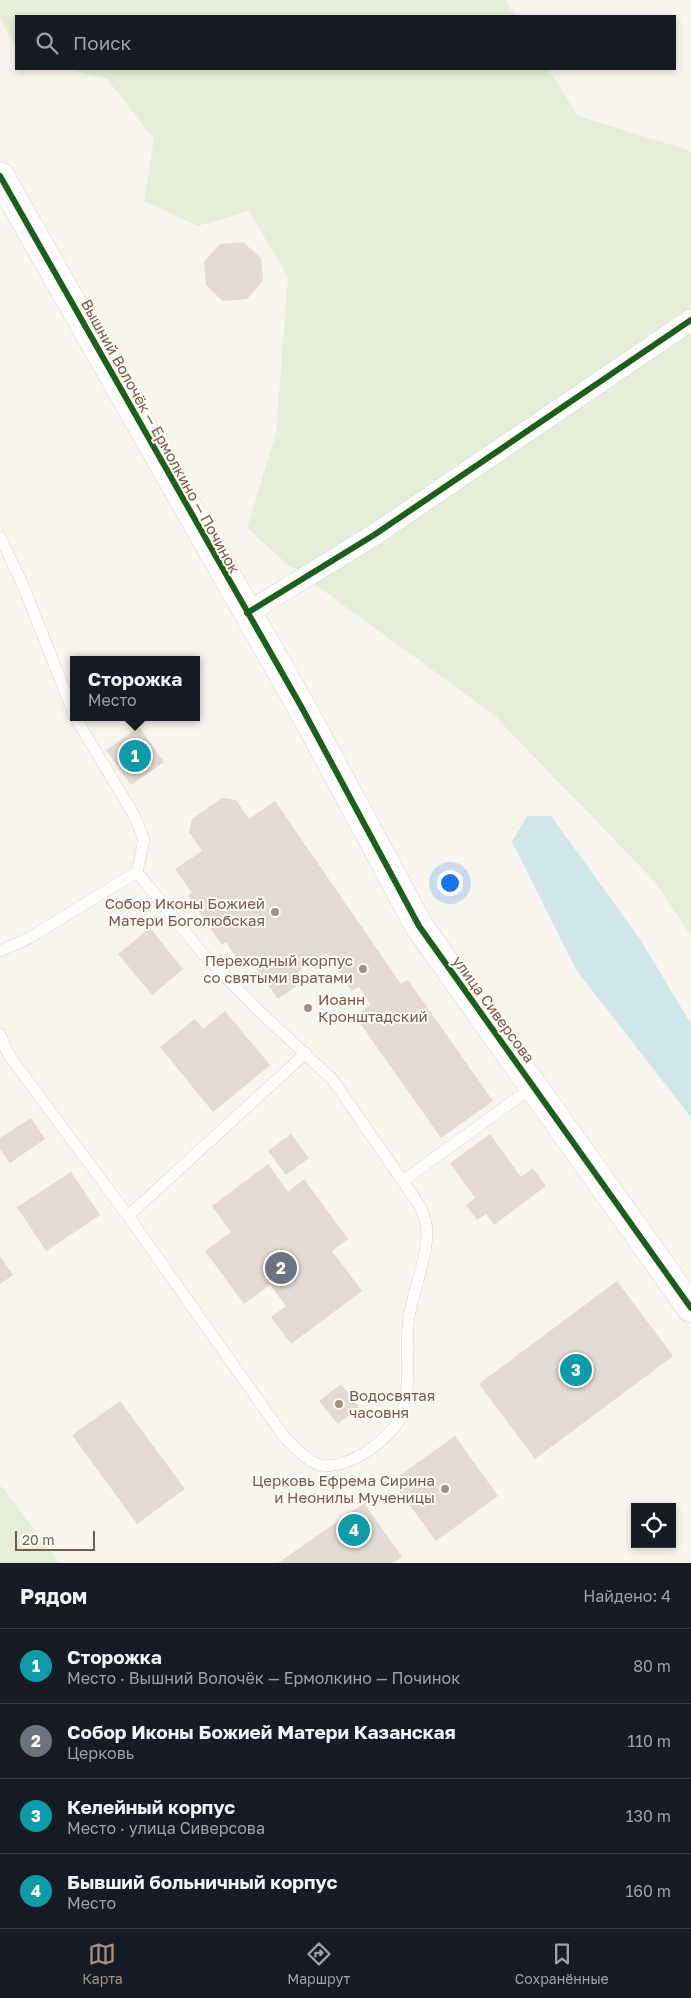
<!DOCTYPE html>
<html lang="ru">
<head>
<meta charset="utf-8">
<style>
	:root { --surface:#171b24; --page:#20242c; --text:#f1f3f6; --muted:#9ea1a6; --line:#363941; --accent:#a49186 }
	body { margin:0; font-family:"Golos Text",sans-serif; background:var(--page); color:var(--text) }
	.controls { position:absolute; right:15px; bottom:15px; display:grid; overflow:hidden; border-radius:0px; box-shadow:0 2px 8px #0003 }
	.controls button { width:45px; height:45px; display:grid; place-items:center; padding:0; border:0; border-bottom:1px solid var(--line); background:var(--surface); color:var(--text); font:25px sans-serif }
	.scale { position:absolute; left:15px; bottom:12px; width:80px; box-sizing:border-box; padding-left:5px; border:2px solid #765b4e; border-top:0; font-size:14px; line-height:18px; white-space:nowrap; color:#765b4e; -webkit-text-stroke:4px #fef9f1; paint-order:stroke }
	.you { position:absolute; left:449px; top:882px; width:18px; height:18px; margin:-12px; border:4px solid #fff; border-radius:50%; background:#1a73e8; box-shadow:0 0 0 8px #1a73e833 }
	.badge { display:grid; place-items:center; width:32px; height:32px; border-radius:50%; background:var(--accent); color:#fff; font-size:16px; font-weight:700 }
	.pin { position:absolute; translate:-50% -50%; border:2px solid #fff; box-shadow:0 1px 5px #0006 }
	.popup { position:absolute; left:70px; top:656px; width:130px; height:65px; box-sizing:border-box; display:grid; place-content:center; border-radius:0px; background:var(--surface); filter:drop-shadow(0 1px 4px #0005); font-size:16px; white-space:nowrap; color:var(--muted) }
	.popup b { font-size:19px; color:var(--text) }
	.popup::after { content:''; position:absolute; left:50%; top:100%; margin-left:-10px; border:10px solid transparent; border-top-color:var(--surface) }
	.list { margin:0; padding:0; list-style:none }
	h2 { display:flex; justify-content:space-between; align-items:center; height:65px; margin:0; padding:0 20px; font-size:21px }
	h2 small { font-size:16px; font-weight:400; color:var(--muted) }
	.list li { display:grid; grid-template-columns:32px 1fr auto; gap:15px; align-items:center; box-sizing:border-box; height:75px; padding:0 20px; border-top:1px solid var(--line) }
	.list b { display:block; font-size:19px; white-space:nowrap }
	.list p { margin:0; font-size:16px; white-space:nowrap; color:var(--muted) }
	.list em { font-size:16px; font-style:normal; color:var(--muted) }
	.icon { flex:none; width:28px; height:28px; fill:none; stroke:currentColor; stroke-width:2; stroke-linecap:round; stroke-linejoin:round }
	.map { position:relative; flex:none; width:691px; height:1563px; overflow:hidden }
	.search { position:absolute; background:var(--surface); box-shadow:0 2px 8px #0003; left:15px; right:15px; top:15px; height:55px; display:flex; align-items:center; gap:12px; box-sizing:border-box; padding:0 18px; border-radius:0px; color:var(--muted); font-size:19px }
	.sheet { height:365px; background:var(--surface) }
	nav { display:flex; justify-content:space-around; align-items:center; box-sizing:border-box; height:70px; border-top:1px solid var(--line); background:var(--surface); font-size:14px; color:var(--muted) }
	nav a { display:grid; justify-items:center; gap:2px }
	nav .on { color:var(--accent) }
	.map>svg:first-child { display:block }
	.green { fill:#e6eeda }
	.water { fill:#d0e6e8 }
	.building { fill:#e2dad3 }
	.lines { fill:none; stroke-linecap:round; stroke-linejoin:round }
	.lane-casing { stroke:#d7d1cc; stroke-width:12 }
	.street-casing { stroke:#d7d1cc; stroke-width:22 }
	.secondary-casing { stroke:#d8d1cc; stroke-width:29 }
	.lane { stroke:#fefdfc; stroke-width:11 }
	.street { stroke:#fefdfc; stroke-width:21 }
	.secondary { stroke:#fefdfc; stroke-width:28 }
	.cycleway-casing { stroke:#fef9f1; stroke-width:9 }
	.cycleway { stroke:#1b5e20; stroke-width:6 }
	.poi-dot { fill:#a49186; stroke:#fef9f1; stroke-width:2 }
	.labels { text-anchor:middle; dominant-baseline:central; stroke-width:4; stroke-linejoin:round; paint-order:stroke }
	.street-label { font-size:15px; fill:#765b4e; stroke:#fef9f1 }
	.poi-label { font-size:15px; fill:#765b4e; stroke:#fef9f1; text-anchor:end }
</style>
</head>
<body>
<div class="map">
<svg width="691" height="1563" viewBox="0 0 691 1563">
	<rect width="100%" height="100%" fill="#f8f4ee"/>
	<g class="green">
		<polygon points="0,0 505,0 515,16 16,16 16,46 0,20"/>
		<polygon points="69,69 548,69 578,116 691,151 691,936 655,882 493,714 288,565 247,528 276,433 288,277 249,211 198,226 144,201 154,139 107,79"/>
		<polygon points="0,1485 60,1563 0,1563"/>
	</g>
	<polygon class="water" points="527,816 551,816 640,939 691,1024 691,1117 577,971 512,842"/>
	<g class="building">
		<polygon points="243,242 261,258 263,281 247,299 223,301 206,285 204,262 220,244"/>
		<polygon points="139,727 164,762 131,785 106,750"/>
		<polygon points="222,798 236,800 249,819 275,801 401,984 408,980 493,1101 441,1138 355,1016 371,1005 359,987 352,991 326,953 298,972 304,981 278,999 252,961 243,968 226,942 222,945 188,896 192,893 175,869 202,851 189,832 192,819"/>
		<polygon points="150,928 183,969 152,995 118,954"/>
		<polygon points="225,1011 270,1065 213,1112 160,1047 195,1019 203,1029"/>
		<polygon points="31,1118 45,1139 10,1163 0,1149 0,1138"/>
		<polygon points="291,1134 309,1158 286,1175 268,1151"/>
		<polygon points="490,1134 521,1177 533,1168 546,1186 494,1225 486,1214 477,1220 466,1205 475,1198 450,1163"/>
		<polygon points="268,1164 288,1192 304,1179 348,1239 332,1251 362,1291 291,1344 271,1317 286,1306 270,1285 244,1304 205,1251 231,1232 212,1206"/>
		<polygon points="71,1172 100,1215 46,1251 17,1207"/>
		<polygon points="0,1256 13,1275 0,1284"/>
		<polygon points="617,1281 673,1356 535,1459 479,1384"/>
		<polygon points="341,1384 359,1407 338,1424 319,1401"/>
		<polygon points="120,1401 185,1489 137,1524 72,1435"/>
		<polygon points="455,1436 498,1496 436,1541 392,1481"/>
		<polygon points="364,1503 402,1557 393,1563 278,1563"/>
	</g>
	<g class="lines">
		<g class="lane-casing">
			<g id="lane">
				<polyline points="0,537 22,583 74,714"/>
				<polyline points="0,951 29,938 137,872 144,840 134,815 75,717"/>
				<path d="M0 1034 8 1054 128 1216 285 1438C295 1447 307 1462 321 1465 346 1471 392 1439 401 1416 413 1382 404 1350 409 1317 413 1290 431 1250 426 1224 425 1218 422 1212 420 1206L333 1080 259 1011 203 954 137 872"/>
				<polyline points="404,1180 534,1086"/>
				<polyline points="128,1216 306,1053"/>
			</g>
		</g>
		<g class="street-casing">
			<polyline id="street" points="247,613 374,535 691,320"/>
		</g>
		<g class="secondary-casing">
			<polyline id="secondary" points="0,176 302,708 419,926 691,1308"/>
		</g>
		<use href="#lane" class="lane"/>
		<use href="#street" class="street"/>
		<use href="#secondary" class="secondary"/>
		<g class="cycleway-casing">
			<g id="cycleway">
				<polyline points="0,176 302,708 419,926 691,1308"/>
				<polyline points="247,613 374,535 691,320"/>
			</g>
		</g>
		<use href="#cycleway" class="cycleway"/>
	</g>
	<g class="poi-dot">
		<circle cx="275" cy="912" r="5"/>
		<circle cx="363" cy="969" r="5"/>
		<circle cx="308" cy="1008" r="5"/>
		<circle cx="339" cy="1404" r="5"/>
		<circle cx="445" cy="1489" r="5"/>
	</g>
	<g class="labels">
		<g class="street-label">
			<text transform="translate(161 436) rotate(61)">Вышний Волочёк — Ермолкино — Починок</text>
			<text transform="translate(494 1009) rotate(54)">улица Сиверсова</text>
		</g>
		<g class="poi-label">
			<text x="265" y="903">Собор Иконы Божией<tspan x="265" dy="17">Матери Боголюбская</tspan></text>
			<text x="353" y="960">Переходный корпус<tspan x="353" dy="17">со святыми вратами</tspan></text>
			<text x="318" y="999" text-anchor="start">Иоанн<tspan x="318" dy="17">Кронштадский</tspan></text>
			<text x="349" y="1395" text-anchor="start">Водосвятая<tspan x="349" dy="17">часовня</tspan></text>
			<text x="435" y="1480">Церковь Ефрема Сирина<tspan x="435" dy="17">и Неонилы Мученицы</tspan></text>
		</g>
	</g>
</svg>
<div class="controls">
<button><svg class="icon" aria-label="locate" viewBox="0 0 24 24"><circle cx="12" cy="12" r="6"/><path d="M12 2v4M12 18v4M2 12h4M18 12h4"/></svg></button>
</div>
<div class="scale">20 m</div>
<div class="you"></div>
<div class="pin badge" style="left:135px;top:756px;background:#0f9aa8">1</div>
<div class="popup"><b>Сторожка</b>Место</div>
<div class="pin badge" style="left:281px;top:1268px;background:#6b7280">2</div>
<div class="pin badge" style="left:576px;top:1370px;background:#0f9aa8">3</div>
<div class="pin badge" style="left:354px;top:1530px;background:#0f9aa8">4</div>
<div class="search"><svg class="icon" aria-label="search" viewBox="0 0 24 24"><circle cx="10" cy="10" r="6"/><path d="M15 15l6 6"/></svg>Поиск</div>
</div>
<section class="sheet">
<h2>Рядом<small>Найдено: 4</small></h2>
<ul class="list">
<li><span class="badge" style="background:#0f9aa8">1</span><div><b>Сторожка</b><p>Место · Вышний Волочёк — Ермолкино — Починок</p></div><em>80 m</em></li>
<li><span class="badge" style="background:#6b7280">2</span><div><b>Собор Иконы Божией Матери Казанская</b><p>Церковь</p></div><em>110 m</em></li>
<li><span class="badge" style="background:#0f9aa8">3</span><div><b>Келейный корпус</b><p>Место · улица Сиверсова</p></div><em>130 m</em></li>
<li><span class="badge" style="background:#0f9aa8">4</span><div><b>Бывший больничный корпус</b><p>Место</p></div><em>160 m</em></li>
</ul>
</section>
<nav>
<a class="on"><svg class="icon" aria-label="map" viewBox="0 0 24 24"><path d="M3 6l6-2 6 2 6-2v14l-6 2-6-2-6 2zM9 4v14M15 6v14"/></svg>Карта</a>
<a><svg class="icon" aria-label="directions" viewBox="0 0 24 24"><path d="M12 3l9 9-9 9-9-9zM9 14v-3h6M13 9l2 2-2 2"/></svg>Маршрут</a>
<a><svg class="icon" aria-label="saved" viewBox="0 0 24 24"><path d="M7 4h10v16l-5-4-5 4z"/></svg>Сохранённые</a>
</nav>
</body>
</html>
